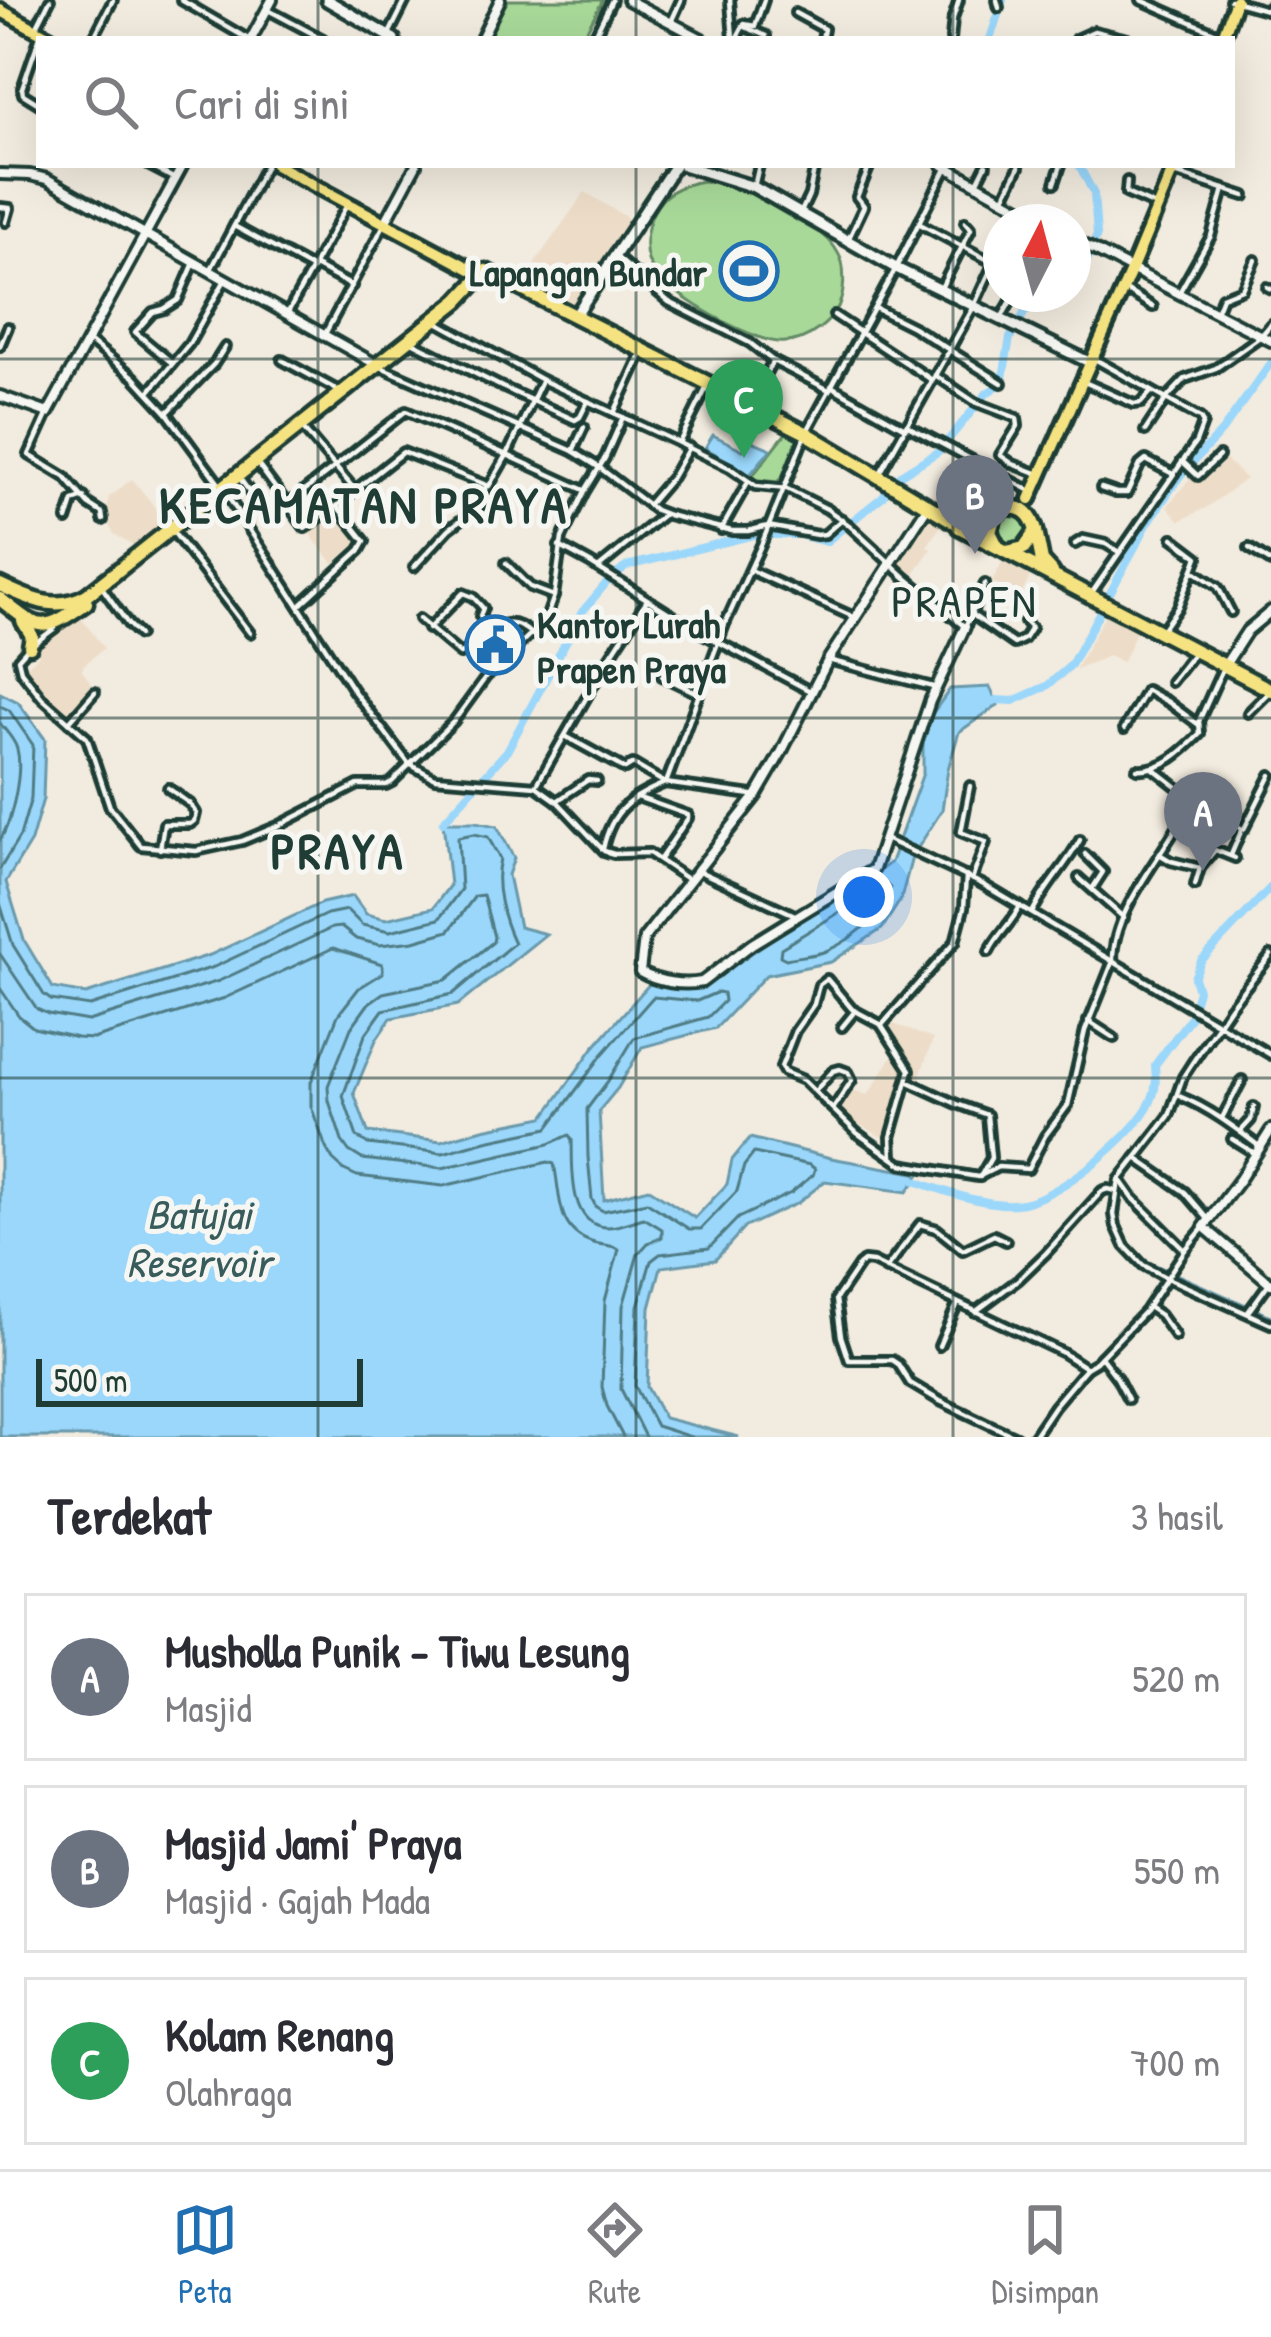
<!DOCTYPE html>
<html lang="id">
<head>
<meta charset="utf-8">
<style>
	:root { --surface:#fff; --page:#f2f2f3; --text:#2b2b33; --muted:#7c7c81; --line:#e1e1e2; --accent:#1f6fb2 }
	body { margin:0; font-family:"Patrick Hand",sans-serif; background:var(--page); color:var(--text) }
	.compass { position:absolute; left:983px; top:204px; width:108px; height:108px; border-radius:50%; background:var(--surface); box-shadow:0 12px 48px #0002; rotate:6deg }
	.scale { position:absolute; left:36px; bottom:30px; width:327px; box-sizing:border-box; padding-left:12px; border:6px solid #1f3d34; border-top:0; font-size:33px; line-height:42px; white-space:nowrap; color:#1f3d34; -webkit-text-stroke:9px #f6f6f2; paint-order:stroke }
	.you { position:absolute; left:864px; top:897px; width:42px; height:42px; margin:-30px; border:9px solid #fff; border-radius:50%; background:#1a73e8; box-shadow:0 0 0 18px #1a73e833 }
	.badge { display:grid; place-items:center; width:78px; height:78px; border-radius:50%; background:var(--accent); color:#fff; font-size:39px; font-weight:700 }
	.pin { position:absolute; translate:-50% -99px; filter:drop-shadow(0 3px 6px #0008) }
	.pin::after { content:''; position:absolute; top:63px; width:42px; height:36px; background:inherit; clip-path:polygon(0 0,100% 0,50% 100%) }
	.list { margin:0; padding:0; list-style:none }
	h2 { display:flex; justify-content:space-between; align-items:center; height:156px; margin:0; padding:0 48px; font-size:51px }
	h2 small { font-size:39px; font-weight:400; color:var(--muted) }
	.list li { display:grid; grid-template-columns:78px 1fr auto; gap:36px; align-items:center; box-sizing:border-box; height:168px; margin:0 24px 24px; padding:0 24px; border:3px solid var(--line); border-radius:0px }
	.list b { display:block; font-size:45px; white-space:nowrap }
	.list p { margin:0; font-size:39px; white-space:nowrap; color:var(--muted) }
	.list em { font-size:39px; font-style:normal; color:var(--muted) }
	.icon { flex:none; width:66px; height:66px; fill:none; stroke:currentColor; stroke-width:2; stroke-linecap:round; stroke-linejoin:round }
	.map { position:relative; flex:none; width:1271px; height:1437px; overflow:hidden }
	.search { position:absolute; background:var(--surface); box-shadow:0 12px 48px #0002; left:36px; right:36px; top:36px; height:132px; display:flex; align-items:center; gap:30px; box-sizing:border-box; padding:0 42px; border-radius:0px; color:var(--muted); font-size:45px }
	.sheet { height:732px; background:var(--surface) }
	nav { display:flex; justify-content:space-around; align-items:center; box-sizing:border-box; height:168px; border-top:3px solid var(--line); background:var(--surface); font-size:33px; color:var(--muted) }
	nav a { display:grid; justify-items:center; gap:6px }
	nav .on { color:var(--accent) }
	.map>svg:first-child { display:block }
	.built { fill:#edddc8 }
	.green { fill:#a8d999; stroke:#648b66; stroke-width:3 }
	.water { fill:#9ad7fb; stroke:#6999ab; stroke-width:3 }
	.lines { fill:none; stroke-linecap:round; stroke-linejoin:round }
	.shore { stroke:#507b84; stroke-width:3 }
	.stream { stroke:#6999ab; stroke-width:3 }
	.river { stroke:#9ad7fb; stroke-width:8 }
	.minor-casing { stroke:#1f3d34; stroke-width:14 }
	.tertiary-casing { stroke:#1f3d34; stroke-width:16 }
	.secondary-casing { stroke:#1f3d34; stroke-width:18 }
	.primary-casing { stroke:#1f3d34; stroke-width:20 }
	.trunk-casing { stroke:#1f3d34; stroke-width:21 }
	.minor { stroke:#f6f6f2; stroke-width:4.5 }
	.tertiary { stroke:#f6f6f2; stroke-width:8 }
	.secondary { stroke:#f6f6f2; stroke-width:9 }
	.primary { stroke:#f5e382; stroke-width:10 }
	.trunk { stroke:#f5e382; stroke-width:12 }
	.grid { fill:none; stroke:#1f3d34; stroke-width:3; stroke-opacity:0.55 }
	.labels { text-anchor:middle; dominant-baseline:central; stroke-width:10; stroke-linejoin:round; paint-order:stroke }
	.poi-label { font-size:39px; font-weight:bold; fill:#1f3d34; stroke:#f6f6f2; text-anchor:end }
	.water-label { font-size:42px; font-style:italic; fill:#385c5c; stroke:#f6f6f2 }
	.quarter-label { font-size:45px; letter-spacing:3px; fill:#1f3d34; stroke:#f6f6f2 }
	.district-label { font-size:51px; font-weight:bold; letter-spacing:3px; fill:#1f3d34; stroke:#f6f6f2 }
</style>
</head>
<body>
<div class="map">
<svg width="1271" height="1437" viewBox="0 0 1271 1437">
	<rect width="100%" height="100%" fill="#f2ebdf"/>
	<filter id="ink" filterUnits="userSpaceOnUse"><feTurbulence type="fractalNoise" baseFrequency=".00833" numOctaves="2"/><feDisplacementMap in="SourceGraphic" scale="24" xChannelSelector="R" yChannelSelector="G"/><feConvolveMatrix kernelMatrix="1 2 1 2 8 2 1 2 1" color-interpolation-filters="sRGB"/></filter>
	<g filter="url(#ink)">
		<g class="built">
			<polygon points="585,192 629,219 573,303 555,293 562,279 534,264"/>
			<polygon points="1219,453 1246,479 1207,507 1180,521 1167,507 1195,472"/>
			<polygon points="132,479 170,525 142,550 114,534 104,517 109,497"/>
			<polygon points="338,508 363,539 333,563 308,532"/>
			<polygon points="929,511 945,520 927,546 931,549 914,574 893,560"/>
			<polygon points="1006,555 1033,569 1021,596 992,582"/>
			<polygon points="1110,606 1140,622 1123,662 1108,656 1075,670"/>
			<polygon points="77,613 104,648 83,666 82,671 95,688 69,716 42,694 24,669 39,655 36,650 38,644"/>
			<polygon points="886,1021 933,1039 918,1082 906,1080 894,1135 884,1138 838,1113 852,1090 868,1095 896,1050"/>
		</g>
		<g class="green">
			<polygon points="508,0 603,0 582,39 487,39"/>
			<path d="M703 181C743 185 829 220 842 262 844 270 844 281 843 290 841 306 833 318 820 328 808 337 793 344 777 342 748 339 656 289 648 260 643 246 647 227 652 215 663 192 679 185 703 181Z"/>
			<polygon points="786,433 797,439 782,477 777,482 750,479"/>
			<circle cx="1013" cy="527" r="17"/>
		</g>
		<g class="water">
			<polygon points="713,435 743,450 750,440 771,449 749,476 737,466 705,448"/>
			<polygon points="990,687 998,705 959,732 948,769 942,810 912,857 901,899 882,929 831,962 766,975 716,1028 642,1047 618,1088 599,1111 604,1200 648,1188 695,1218 727,1184 732,1160 750,1138 831,1158 920,1174 907,1192 825,1181 798,1203 745,1227 715,1260 661,1267 650,1308 647,1387 664,1418 739,1437 0,1437 0,693 18,702 45,739 43,799 31,841 6,882 24,940 53,988 86,994 210,955 322,903 353,896 366,914 386,919 433,908 450,885 443,822 476,822 497,826 514,858 508,875 519,927 546,934 458,1005 391,1018 376,1040 354,1093 368,1132 441,1141 483,1129 544,1117 593,1048 652,981 673,989 697,989 792,926 854,890 891,862 923,773 923,735 932,714 950,689"/>
		</g>
		<g class="lines">
			<g class="shore">
				<polyline points="0,706 9,710 33,745 31,798 20,836 0,869"/>
				<path d="M0 723C5 730 15 740 17 749 23 771 12 821 0 840"/>
				<path d="M886 884 890 888C882 915 853 940 826 951 814 956 798 956 786 959L780 956 781 948Z"/>
				<path d="M0 903 13 945 44 995 51 1000 90 1006 214 967 327 914 347 910 362 925 390 931 439 919 461 889 458 837 474 834 488 837 500 859C493 885 503 920 514 943L453 994 383 1010 365 1035 343 1096 357 1137 368 1144 443 1153 486 1141 548 1128 602 1055 653 997 697 1001 718 992 723 993 724 1001 708 1017 634 1038 608 1081 587 1109 588 1157 592 1199 596 1207 603 1211 647 1202 689 1229H701L737 1191 744 1166 754 1153 810 1165 815 1169 813 1175 791 1193 738 1218 709 1248 660 1254 651 1261 638 1306 635 1386 656 1426 691 1437"/>
				<path d="M0 954 37 1009 48 1014 88 1021 219 981 332 928 341 927 356 939 380 945 414 941 449 931 475 896 483 895 494 937 493 942 446 980 383 993 369 1003 351 1028 328 1086 329 1101 342 1141 349 1151 362 1159 442 1168 549 1144 569 1135 572 1140C573 1166 568 1224 605 1227 617 1228 632 1221 644 1218L662 1229V1237L648 1243 638 1254 623 1306 621 1389 645 1437"/>
				<path d="M0 988 19 1016 34 1028 77 1038 93 1039 225 998 333 948 382 964 383 973 359 988 338 1015 311 1082V1106L326 1148 333 1160 344 1170 357 1176 443 1186 548 1162 554 1164C561 1193 555 1230 591 1242 602 1246 610 1244 619 1249L605 1301 602 1387 607 1406 623 1437"/>
			</g>
			<g class="stream">
				<polyline points="1168,1120 1174,1114 1179,1097"/>
				<path d="M1117 1208C1117 1229 1127 1245 1142 1259L1271 1316"/>
			</g>
			<g class="river">
				<polyline points="990,39 1003,0"/>
				<polyline points="1073,264 1088,259 1097,235 1094,194 1079,165"/>
				<polyline points="996,700 1013,701 1047,686 1071,665 1148,523 1180,476 1222,431 1271,363"/>
				<polyline points="443,822 507,751 582,612 608,581 627,566 754,535 799,535 826,542 882,497 899,476 939,451 987,393 1002,383 1010,338 1035,294"/>
				<path d="M915 1181C945 1191 992 1209 1023 1203 1061 1196 1135 1135 1151 1101 1157 1088 1156 1078 1155 1065L1190 1018 1198 990 1194 978 1201 961 1271 887"/>
			</g>
			<g class="minor-casing">
				<g id="minor">
					<polyline points="181,0 248,39"/>
					<polyline points="730,0 733,39"/>
					<polyline points="997,0 999,8"/>
					<polyline points="1141,0 1223,36"/>
					<polyline points="1230,0 1266,10 1271,5"/>
					<polyline points="270,11 323,39"/>
					<polyline points="795,13 824,29 822,39"/>
					<polyline points="671,22 681,0"/>
					<polyline points="743,26 766,36"/>
					<polyline points="35,30 50,0"/>
					<polyline points="389,34 406,0"/>
					<polyline points="93,39 113,0"/>
					<polyline points="593,39 612,0"/>
					<polyline points="736,39 744,24 755,26 764,0"/>
					<polyline points="951,39 953,18 959,0"/>
					<polyline points="1076,39 1094,31 1128,39"/>
					<polyline points="39,104 23,94 22,88 41,33"/>
					<polyline points="148,165 175,179"/>
					<polyline points="1172,172 1245,196"/>
					<polyline points="1127,181 1126,193 1158,207"/>
					<polyline points="977,183 986,165"/>
					<polyline points="1055,183 1061,165"/>
					<polyline points="754,187 759,165"/>
					<polyline points="1004,198 1019,167"/>
					<polyline points="0,207 10,208 6,222"/>
					<polyline points="801,212 809,195 815,165"/>
					<polyline points="920,224 994,263"/>
					<polyline points="234,226 313,269"/>
					<polyline points="848,240 864,206 857,197 870,165"/>
					<polyline points="615,256 669,302 750,343 773,361 827,389"/>
					<polyline points="315,266 352,286"/>
					<polyline points="210,271 266,165"/>
					<polyline points="1267,287 1271,289"/>
					<polyline points="1124,289 1153,307"/>
					<polyline points="940,290 971,229 965,222"/>
					<polyline points="1179,293 1211,236 1224,189"/>
					<polyline points="875,308 913,327 1002,383"/>
					<polyline points="1216,312 1222,297 1242,289 1255,260"/>
					<polyline points="287,314 348,203"/>
					<polyline points="834,315 932,380"/>
					<polyline points="1000,320 1015,294"/>
					<polyline points="439,323 542,380 679,443 707,387"/>
					<polyline points="325,334 385,223"/>
					<polyline points="88,340 134,377 167,413 223,489 353,690 409,764 435,778 536,786 557,801 604,851 614,854 649,853 690,881"/>
					<polyline points="414,343 502,387 575,420 580,417 588,401"/>
					<polyline points="0,346 8,327"/>
					<polyline points="282,360 337,390"/>
					<polyline points="172,363 135,332 153,312 164,309 178,300 194,263"/>
					<polyline points="381,367 573,451 600,468 655,510 668,515 732,531 748,531 768,526 817,535 825,534 842,519"/>
					<polyline points="935,375 975,402 1017,418 1018,426 1000,455 1013,464 1039,474"/>
					<polyline points="542,380 507,455 584,490"/>
					<polyline points="1082,381 1134,404 1141,403 1151,392"/>
					<polyline points="831,386 905,428"/>
					<polyline points="149,392 189,344 225,280"/>
					<polyline points="749,403 773,361"/>
					<polyline points="48,413 29,455 65,477 88,504 102,513 103,520"/>
					<polyline points="167,413 214,364 225,347"/>
					<polyline points="614,413 640,357"/>
					<polyline points="906,425 1033,492"/>
					<polyline points="1145,431 1166,399 1185,379 1216,368 1261,336 1271,324"/>
					<polyline points="679,443 730,468 756,486 787,489 827,509 849,525 905,577 965,627 985,584"/>
					<polyline points="573,451 584,427"/>
					<polyline points="1182,461 1198,476 1219,456"/>
					<polyline points="259,466 305,528 337,506"/>
					<polyline points="879,475 973,308 1001,247"/>
					<polyline points="241,480 264,512 271,517 406,411 507,455 489,486 403,452 355,490"/>
					<polyline points="1101,488 1116,493 1127,493 1140,465 1146,460 1173,474"/>
					<polyline points="648,505 672,477 689,447"/>
					<polyline points="67,520 73,501 84,497"/>
					<polyline points="963,520 974,500"/>
					<polyline points="721,530 748,482"/>
					<polyline points="174,533 250,633"/>
					<polyline points="1075,544 1083,539 1106,544 1119,552"/>
					<polyline points="559,546 590,563 696,630 812,692"/>
					<polyline points="1249,548 1271,562"/>
					<polyline points="506,563 530,587 554,596"/>
					<polyline points="414,567 449,529 482,504 486,485"/>
					<polyline points="598,568 663,515"/>
					<polyline points="752,571 856,618"/>
					<polyline points="1194,571 1218,587 1231,612"/>
					<polyline points="104,590 128,624 139,635"/>
					<polyline points="1093,591 1196,442 1203,423 1200,418 1093,358"/>
					<polyline points="300,605 360,550 365,541 337,506 355,490 304,430"/>
					<polyline points="971,614 1014,644 1024,639 1031,628 1025,622"/>
					<path d="M419 619 460 654C486 641 503 606 532 635"/>
					<polyline points="428,629 463,593 473,597 483,608 480,616 489,630"/>
					<polyline points="1162,630 1178,607 1198,557 1173,538"/>
					<polyline points="35,643 55,628"/>
					<polyline points="479,644 491,671"/>
					<polyline points="26,650 18,659 21,671 42,698 87,738 110,807 141,846 196,851 242,841 278,826 358,785 386,785 392,782 454,721 486,677 546,619 554,596 562,538 585,491 605,458 623,417"/>
					<polyline points="828,660 933,687"/>
					<polyline points="662,676 697,693"/>
					<polyline points="1171,682 1193,654"/>
					<polyline points="1248,713 1267,694"/>
					<polyline points="69,722 95,692"/>
					<polyline points="1124,729 1146,690 1168,702 1199,725"/>
					<polyline points="565,736 625,769 633,764 665,783 752,795"/>
					<path d="M1137 769C1162 771 1183 751 1200 734L1199 721 1222 670"/>
					<polyline points="666,783 725,624 762,543 806,433 896,268 948,165"/>
					<polyline points="536,786 609,658 647,600"/>
					<polyline points="970,786 961,832 986,842 972,879"/>
					<polyline points="1186,794 1242,829 1231,855"/>
					<polyline points="637,797 688,815 688,818 660,859"/>
					<polyline points="557,801 588,780 597,781"/>
					<polyline points="1244,829 1271,775"/>
					<polyline points="885,839 982,884 1271,1055"/>
					<polyline points="160,849 164,824 190,824 194,821 196,813 190,804 168,788"/>
					<path d="M603 849C611 810 631 797 665 783"/>
					<polyline points="1085,854 1103,872 1092,889"/>
					<polyline points="1161,855 1171,861 1200,868 1215,850 1235,858"/>
					<polyline points="699,871 797,916"/>
					<path d="M966 876 964 908 955 942 882 1025 852 1009 827 979 819 985 814 1004 795 1031 781 1067 784 1072 803 1080 857 1133 901 1164 978 1177 998 1167 1028 1169 1045 1136 1068 1105 1085 1031 1113 961C1112 910 1163 857 1185 812L1186 794 1154 769"/>
					<polyline points="1079,878 1124,918"/>
					<polyline points="1195,885 1200,868"/>
					<path d="M1032 913C1045 886 1066 866 1080 840"/>
					<path d="M989 952C998 933 1011 925 1020 906"/>
					<polyline points="1271,955 1230,1007 1192,1063 1183,1077 1169,1116 1119,1180 1114,1214 1116,1226 1125,1246 1143,1265 1167,1278 1271,1324"/>
					<polyline points="1088,1021 1114,1038"/>
					<polyline points="881,1025 910,1070 891,1137 892,1157"/>
					<polyline points="842,1027 855,1011"/>
					<polyline points="907,1081 957,1104 987,1115 991,1158 980,1177"/>
					<polyline points="815,1091 833,1071 840,1069 848,1072 852,1080 833,1109"/>
					<path d="M1179 1096C1209 1108 1234 1127 1260 1147"/>
					<polyline points="1222,1118 1242,1080"/>
					<polyline points="1240,1132 1251,1120 1254,1107"/>
					<polyline points="1232,1139 1256,1154"/>
					<polyline points="1136,1158 1185,1192 1209,1220"/>
					<polyline points="1120,1180 1132,1197 1185,1250"/>
					<polyline points="886,1269 920,1224 937,1229 963,1250 994,1235 1006,1241"/>
					<polyline points="1148,1307 1160,1315 1175,1336"/>
					<polyline points="975,1312 1018,1280 1046,1253 1102,1191 1108,1189 1116,1191"/>
					<polyline points="1248,1312 1269,1283"/>
					<polyline points="939,1346 957,1305"/>
					<polyline points="1101,1357 1117,1378 1128,1399"/>
					<polyline points="1016,1437 940,1401 910,1383 898,1364 892,1360 849,1360 841,1336 836,1299 859,1265 864,1261 873,1262 1063,1353 1086,1368 1096,1362 1145,1311 1185,1250 1204,1227"/>
					<polyline points="1033,1437 1054,1406 1086,1368"/>
				</g>
			</g>
			<g class="tertiary-casing">
				<g id="tertiary">
					<polyline points="628,0 702,39"/>
					<polyline points="251,39 272,0"/>
					<polyline points="481,39 500,0"/>
					<polyline points="943,165 1045,222"/>
					<polyline points="0,174 30,175 47,179 379,366"/>
					<polyline points="385,223 416,165"/>
					<polyline points="1073,239 1271,341"/>
					<polyline points="0,396 48,413 183,165"/>
					<path d="M926 509 828 660 781 753 756 796 644 938 640 972C657 982 683 986 702 982L752 944 874 869 930 701 965 627"/>
					<polyline points="1225,665 1247,631 1271,611"/>
					<polyline points="1271,1130 1240,1179 1204,1227 1271,1284"/>
				</g>
			</g>
			<g class="secondary-casing">
				<g id="secondary">
					<polyline points="327,0 394,39"/>
					<polyline points="683,165 754,187 896,268 1091,363"/>
					<polyline points="575,316 675,165"/>
				</g>
			</g>
			<g class="primary-casing">
				<g id="primary">
					<polyline points="0,10 53,39"/>
					<polyline points="1222,39 1236,0"/>
					<polyline points="276,165 482,275"/>
					<polyline points="1030,499 1131,271 1175,165"/>
				</g>
			</g>
			<g class="trunk-casing">
				<g id="trunk">
					<polyline points="959,527 1271,690"/>
					<polyline points="1036,531 1042,561 1052,572"/>
					<path d="M997 546 990 532 995 515 1005 508C1023 505 1032 515 1036 531L1024 548 1007 552"/>
					<path d="M0 585C30 599 56 613 87 595L458 301 486 271 806 433 960 525 969 526 995 515"/>
					<path d="M0 599C41 632 43 633 86 603"/>
					<polyline points="23,621 32,636 30,646"/>
				</g>
			</g>
			<use href="#minor" class="minor"/>
			<use href="#tertiary" class="tertiary"/>
			<use href="#secondary" class="secondary"/>
			<use href="#primary" class="primary"/>
			<use href="#trunk" class="trunk"/>
		</g>
	</g>
	<path class="grid" d="M318 0V39M636 0V39M953 0V39M318 165V1437M636 165V1437M953 165V1437M0 359H1271M0 718H1271M0 1078H1271"/>
	<defs>
		<g id="stadium-ring" transform="scale(3)"><circle r="9.5" fill="#f6f6f2" stroke="#1f6fb2" stroke-width="1.5"/><path d="M0-5a6.5 5 0 1 0 0 10a6.5 5 0 1 0 0-10ZM-3.5-1.8h7v3.6h-7Z" fill="#1f6fb2"/></g>
		<g id="civic-ring" transform="scale(3)"><circle r="9.5" fill="#f6f6f2" stroke="#1f6fb2" stroke-width="1.5"/><path d="M-.6-6.5H3V-4.5H.6V-3L4-1V1h2V6H-6V1h2V-1L-.6-3ZM-1.2 2.5V6h2.4V2.5Z" fill="#1f6fb2"/></g>
	</defs>
	<g fill-rule="evenodd">
		<use href="#stadium-ring" x="749" y="271"/>
		<use href="#civic-ring" x="495" y="645"/>
	</g>
	<g class="labels">
		<g class="poi-label">
			<text x="707" y="271">Lapangan Bundar</text>
			<text x="537" y="623" text-anchor="start">Kantor Lurah<tspan x="537" dy="45">Prapen Praya</tspan></text>
		</g>
		<g class="water-label">
			<text x="199" y="1213">Batujai<tspan x="199" dy="48">Reservoir</tspan></text>
		</g>
		<g class="quarter-label">
			<text x="965" y="600">PRAPEN</text>
		</g>
		<g class="district-label">
			<text x="364" y="504">KECAMATAN PRAYA</text>
			<text x="338" y="850">PRAYA</text>
		</g>
	</g>
</svg>
<svg class="compass" viewBox="-18 -18 36 36"><path d="M0-13l5 13h-10z" fill="#e53935"/><path d="M0 13l5-13h-10z" fill="#7c7c81"/></svg>
<div class="scale">500 m</div>
<div class="you"></div>
<div class="pin badge" style="left:1203px;top:871px;background:#6b7280">A</div>
<div class="pin badge" style="left:975px;top:554px;background:#6b7280">B</div>
<div class="pin badge" style="left:744px;top:458px;background:#2e9e5b">C</div>
<div class="search"><svg class="icon" aria-label="search" viewBox="0 0 24 24"><circle cx="10" cy="10" r="6"/><path d="M15 15l6 6"/></svg>Cari di sini</div>
</div>
<section class="sheet">
<h2>Terdekat<small>3 hasil</small></h2>
<ul class="list">
<li><span class="badge" style="background:#6b7280">A</span><div><b>Musholla Punik - Tiwu Lesung</b><p>Masjid</p></div><em>520 m</em></li>
<li><span class="badge" style="background:#6b7280">B</span><div><b>Masjid Jami' Praya</b><p>Masjid · Gajah Mada</p></div><em>550 m</em></li>
<li><span class="badge" style="background:#2e9e5b">C</span><div><b>Kolam Renang</b><p>Olahraga</p></div><em>700 m</em></li>
</ul>
</section>
<nav>
<a class="on"><svg class="icon" aria-label="map" viewBox="0 0 24 24"><path d="M3 6l6-2 6 2 6-2v14l-6 2-6-2-6 2zM9 4v14M15 6v14"/></svg>Peta</a>
<a><svg class="icon" aria-label="directions" viewBox="0 0 24 24"><path d="M12 3l9 9-9 9-9-9zM9 14v-3h6M13 9l2 2-2 2"/></svg>Rute</a>
<a><svg class="icon" aria-label="saved" viewBox="0 0 24 24"><path d="M7 4h10v16l-5-4-5 4z"/></svg>Disimpan</a>
</nav>
</body>
</html>
